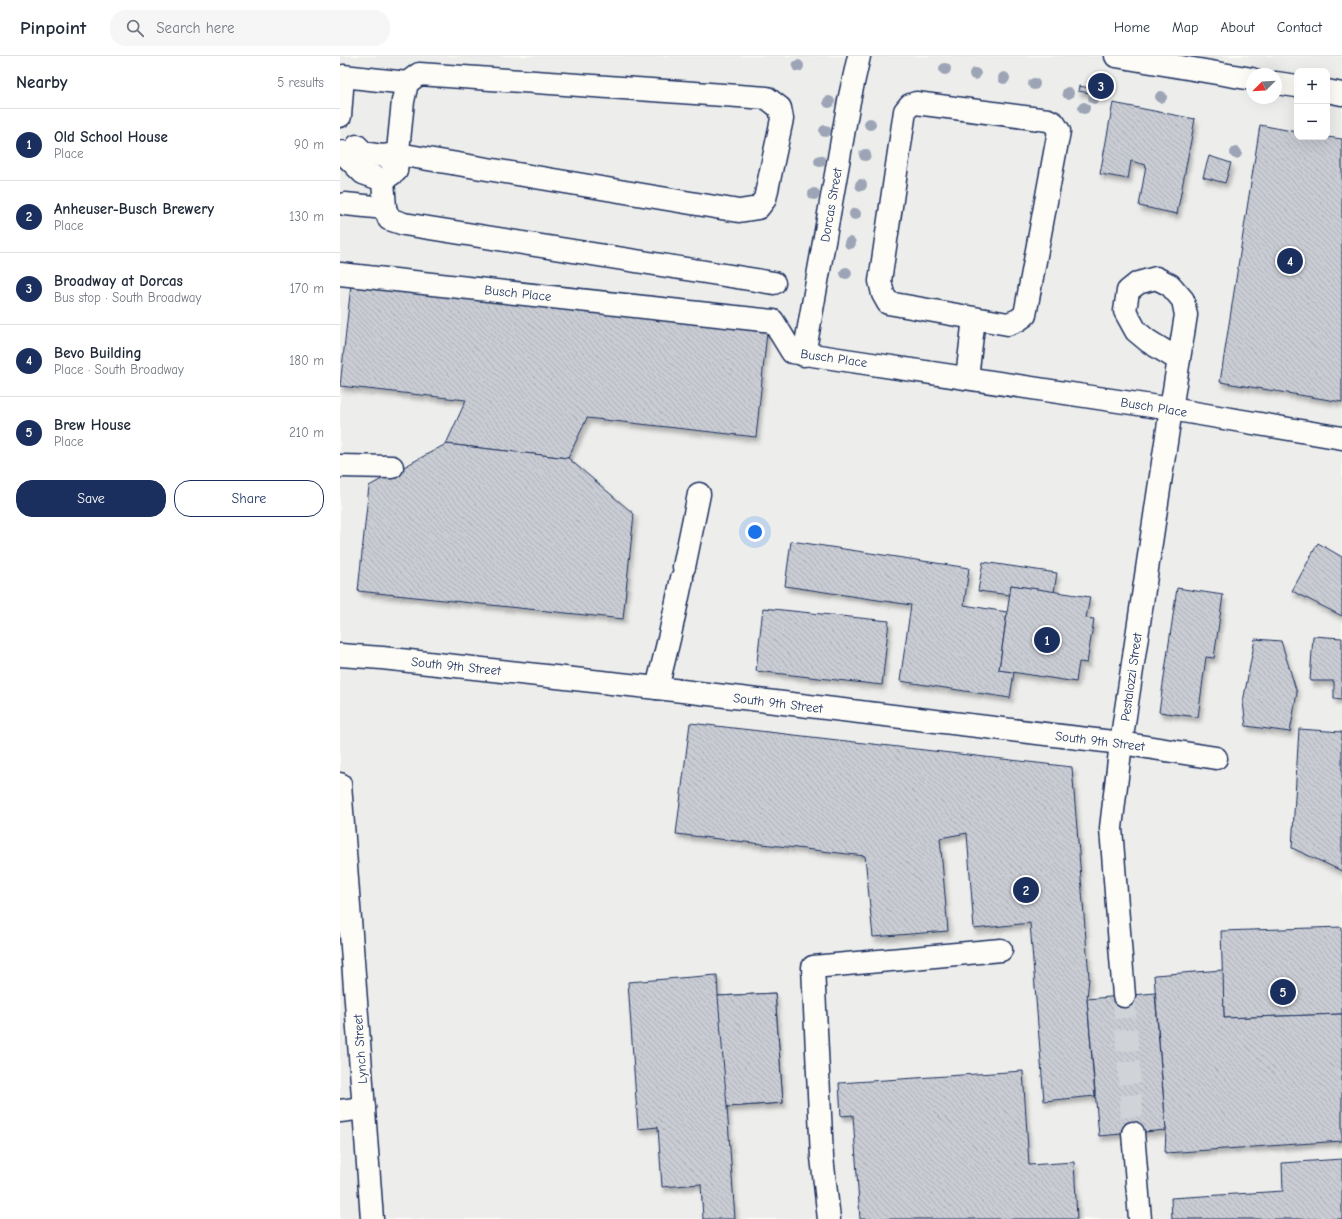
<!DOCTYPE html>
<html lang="en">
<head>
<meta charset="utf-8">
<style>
	:root { --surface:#fff; --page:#f6f6f7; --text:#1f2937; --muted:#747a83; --line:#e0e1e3; --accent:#1b2f5e }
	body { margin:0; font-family:"Comic Neue",sans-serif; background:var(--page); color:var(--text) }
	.controls { position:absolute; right:12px; top:12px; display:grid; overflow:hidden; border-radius:8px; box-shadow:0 4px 16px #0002 }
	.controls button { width:36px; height:36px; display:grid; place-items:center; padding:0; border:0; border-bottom:1px solid var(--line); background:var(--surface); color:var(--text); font:20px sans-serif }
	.compass { position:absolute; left:906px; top:12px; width:36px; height:36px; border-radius:50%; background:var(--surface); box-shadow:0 4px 16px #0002; rotate:246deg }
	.you { position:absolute; left:415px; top:476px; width:14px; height:14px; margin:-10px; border:3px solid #fff; border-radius:50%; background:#1a73e8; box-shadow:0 0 0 6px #1a73e833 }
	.badge { display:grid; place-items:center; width:26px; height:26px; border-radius:50%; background:var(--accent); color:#fff; font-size:13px; font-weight:700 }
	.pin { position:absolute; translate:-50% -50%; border:2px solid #fff; box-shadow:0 1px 4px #0006 }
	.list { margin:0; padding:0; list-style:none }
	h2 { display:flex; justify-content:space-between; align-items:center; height:52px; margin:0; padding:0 16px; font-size:17px }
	h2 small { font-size:13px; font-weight:400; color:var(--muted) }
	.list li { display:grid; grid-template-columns:26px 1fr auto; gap:12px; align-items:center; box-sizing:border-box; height:72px; padding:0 16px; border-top:1px solid var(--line) }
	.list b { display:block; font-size:15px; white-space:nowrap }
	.list p { margin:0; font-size:13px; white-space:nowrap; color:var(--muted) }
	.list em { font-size:13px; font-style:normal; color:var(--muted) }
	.actions { display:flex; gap:8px; padding:12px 16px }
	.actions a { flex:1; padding:9px 0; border:1px solid var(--accent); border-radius:16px; text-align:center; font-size:14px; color:var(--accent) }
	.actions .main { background:var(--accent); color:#fff }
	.icon { flex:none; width:22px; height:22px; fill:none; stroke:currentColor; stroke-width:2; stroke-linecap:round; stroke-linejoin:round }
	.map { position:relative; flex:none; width:1002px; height:1163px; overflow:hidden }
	header { display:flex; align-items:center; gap:24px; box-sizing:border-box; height:56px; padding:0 20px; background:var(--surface); border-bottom:1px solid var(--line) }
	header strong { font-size:19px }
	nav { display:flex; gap:22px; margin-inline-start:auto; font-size:14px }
	.search { width:280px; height:36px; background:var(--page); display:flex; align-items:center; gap:10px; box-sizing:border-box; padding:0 14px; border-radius:16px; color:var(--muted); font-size:15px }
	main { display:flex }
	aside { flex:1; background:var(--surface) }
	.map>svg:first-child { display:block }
	.built { fill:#edeeec; fill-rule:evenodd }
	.building { fill:url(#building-back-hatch); stroke:#1b2f5e; filter:url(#shadow) }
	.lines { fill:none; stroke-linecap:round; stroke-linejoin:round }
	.minor-tunnel { stroke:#d0d3d8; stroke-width:22; stroke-dasharray:22 11; stroke-linecap:butt }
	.minor-casing { stroke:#1b2f5e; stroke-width:25 }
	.major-casing { stroke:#1b2f5e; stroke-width:25 }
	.minor { stroke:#fdfcf7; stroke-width:22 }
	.major { stroke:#fdfcf7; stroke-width:22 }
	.tree { fill:#9ca4b5 }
	.labels { text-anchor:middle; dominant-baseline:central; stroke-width:3.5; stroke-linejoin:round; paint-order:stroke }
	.street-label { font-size:13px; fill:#1b2f5e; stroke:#fdfcf7 }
</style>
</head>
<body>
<header>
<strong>Pinpoint</strong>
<div class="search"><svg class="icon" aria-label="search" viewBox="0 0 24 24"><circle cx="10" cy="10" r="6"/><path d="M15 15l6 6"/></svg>Search here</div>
<nav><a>Home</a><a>Map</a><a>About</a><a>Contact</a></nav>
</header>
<main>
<aside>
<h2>Nearby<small>5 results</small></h2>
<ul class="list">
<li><span class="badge">1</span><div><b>Old School House</b><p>Place</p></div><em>90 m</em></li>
<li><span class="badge">2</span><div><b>Anheuser-Busch Brewery</b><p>Place</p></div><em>130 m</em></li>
<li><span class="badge">3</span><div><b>Broadway at Dorcas</b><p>Bus stop · South Broadway</p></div><em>170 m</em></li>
<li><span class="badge">4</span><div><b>Bevo Building</b><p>Place · South Broadway</p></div><em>180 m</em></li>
<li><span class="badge">5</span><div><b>Brew House</b><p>Place</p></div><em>210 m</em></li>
</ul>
<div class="actions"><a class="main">Save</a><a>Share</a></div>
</aside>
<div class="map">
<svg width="1002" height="1163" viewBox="0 0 1002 1163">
	<defs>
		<pattern id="building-back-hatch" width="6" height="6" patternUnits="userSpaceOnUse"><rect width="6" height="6" fill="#c9ccd3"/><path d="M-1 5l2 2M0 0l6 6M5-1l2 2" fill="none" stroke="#acb0b8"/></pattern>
		<filter id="shadow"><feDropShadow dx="2.5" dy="4.5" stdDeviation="2" flood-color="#0004"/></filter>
	</defs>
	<rect width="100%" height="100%" fill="#fdfcf7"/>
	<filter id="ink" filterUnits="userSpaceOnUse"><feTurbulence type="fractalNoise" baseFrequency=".025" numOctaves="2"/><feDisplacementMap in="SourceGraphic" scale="8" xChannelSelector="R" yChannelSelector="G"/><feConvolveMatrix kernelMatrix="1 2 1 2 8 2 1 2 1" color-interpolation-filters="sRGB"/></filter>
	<g filter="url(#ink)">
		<path class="built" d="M0 0H1002V1163H0ZM957 15H987V81H957ZM912 18H936V42H912Z"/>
		<g class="building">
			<polygon points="739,30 750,32 750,37 738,35"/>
			<polygon points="773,47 855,63 837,158 799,150 806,109 791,105 788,123 760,118"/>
			<polygon points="920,69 957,76 957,81 987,81 1002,83 1002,346 880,326"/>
			<polygon points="869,100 891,107 885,127 863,121"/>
			<polygon points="11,229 427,276 416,381 247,362 228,402 106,388 126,344 0,330"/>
			<polygon points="106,388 228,402 294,458 283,563 18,535 29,430"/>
			<polygon points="451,485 629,512 624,549 667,556 659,614 674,616 670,642 560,625 571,549 445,530"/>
			<polygon points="978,487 1002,501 1002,560 952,535"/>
			<polygon points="643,506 717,517 714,536 671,529 670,539 638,535"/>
			<polygon points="671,529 750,541 746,562 754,563 747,607 739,606 736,626 659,614"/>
			<polygon points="837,532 883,539 874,602 866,601 858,661 819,656"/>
			<polygon points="423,552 549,565 542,629 416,615"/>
			<polygon points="973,580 1002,582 1002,644 994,643 994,625 970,625"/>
			<polygon points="915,583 941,585 957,637 950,676 906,670 903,646"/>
			<polygon points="350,667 732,711 749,921 747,943 755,1040 704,1045 690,867 634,873 627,777 600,782 608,875 533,881 525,800 336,778"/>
			<polygon points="959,673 1002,676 1002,815 952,792"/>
			<polygon points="1002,871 1002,958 884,962 881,875"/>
			<polygon points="883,914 884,962 1002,958 1002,1085 825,1097 826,1074 814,919"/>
			<polygon points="377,919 378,940 435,937 443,1047 387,1051 395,1163 363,1163 361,1128 322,1131 318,1071 298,1073 288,926"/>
			<polygon points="435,937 443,1047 387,1051 378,940"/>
			<polygon points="815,937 826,1074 759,1080 747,943"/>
			<polygon points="683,1015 689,1109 734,1106 737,1163 520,1163 513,1059 501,1060 499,1027"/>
			<polygon points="1002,1103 1002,1163 832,1163 831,1142 943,1135 942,1107"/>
		</g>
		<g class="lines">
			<polyline class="minor-tunnel" points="784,940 793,1077"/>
			<g class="minor-casing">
				<g id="minor">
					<polyline points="0,60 3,20 67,27"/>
					<polyline points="17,90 24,97 43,100 58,98 399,155 418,152 425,143 442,63 440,52 427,42 79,18 67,27 63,45 56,115 43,124"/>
					<polyline points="2,96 23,117 43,124"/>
					<polyline points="43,124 45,152 49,163 64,168 434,227"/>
					<polyline points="5,148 45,152"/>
					<polyline points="0,218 433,265 452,296 831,353 1002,382"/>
					<polyline points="464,299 509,45 519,0"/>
					<polyline points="627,322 634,262 668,268 678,264 685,259 719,75 714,67 708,64 576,47 570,49 565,55 540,225 543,238 548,247 634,262"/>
					<polyline points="0,410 52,411"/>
					<polyline points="344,511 359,438"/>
					<polyline points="0,599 42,602 317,632 781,687 876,702"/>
					<polyline points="317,632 329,583 342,522"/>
					<polyline points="0,728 32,1163"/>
					<polyline points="784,940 771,772 781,687 831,353 846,259 843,244 830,229 816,222 798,227 788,235 785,255 796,275 808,285 839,304"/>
					<polyline points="0,1055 24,1052"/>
					<polyline points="793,1077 800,1163"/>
					<polyline points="489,1163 482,1101 473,911 661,894"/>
				</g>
			</g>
			<g class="major-casing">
				<g id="major">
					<polyline points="776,0 912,23"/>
					<polyline points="936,27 957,30"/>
					<polyline points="987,35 1002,38"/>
				</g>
			</g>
			<use href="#minor" class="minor"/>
			<use href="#major" class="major"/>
		</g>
		<g class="tree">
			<circle cx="458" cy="10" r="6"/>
			<circle cx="605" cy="13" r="6"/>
			<circle cx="635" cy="18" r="6"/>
			<circle cx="664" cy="22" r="6"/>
			<circle cx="694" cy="28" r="6"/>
			<circle cx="728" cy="37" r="6"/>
			<circle cx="821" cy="41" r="6"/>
			<circle cx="754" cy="42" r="6"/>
			<circle cx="489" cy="46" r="6"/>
			<circle cx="744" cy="52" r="6"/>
			<circle cx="530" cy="68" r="6"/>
			<circle cx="485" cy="75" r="6"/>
			<circle cx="896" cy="97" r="6"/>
			<circle cx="525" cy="99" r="6"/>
			<circle cx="480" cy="105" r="6"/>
			<circle cx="521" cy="129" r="6"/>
			<circle cx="474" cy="138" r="6"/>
			<circle cx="515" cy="158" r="6"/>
			<circle cx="510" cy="187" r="6"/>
			<circle cx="506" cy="217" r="6"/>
		</g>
	</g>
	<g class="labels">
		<g class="street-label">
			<text transform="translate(491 149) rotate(-80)">Dorcas Street</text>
			<text transform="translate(178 237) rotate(6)">Busch Place</text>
			<text transform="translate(494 302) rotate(8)">Busch Place</text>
			<text transform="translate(814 351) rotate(9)">Busch Place</text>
			<text transform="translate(116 610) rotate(6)">South 9th Street</text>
			<text transform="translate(791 621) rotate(-82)">Pestalozzi Street</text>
			<text transform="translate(438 647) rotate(7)">South 9th Street</text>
			<text transform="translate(760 685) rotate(7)">South 9th Street</text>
			<text transform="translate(20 993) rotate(-94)">Lynch Street</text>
		</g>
	</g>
</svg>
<div class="controls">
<button>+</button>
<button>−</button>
</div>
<svg class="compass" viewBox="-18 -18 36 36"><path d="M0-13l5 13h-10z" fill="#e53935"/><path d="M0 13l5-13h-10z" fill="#747a83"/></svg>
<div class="you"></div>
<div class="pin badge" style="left:707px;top:584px">1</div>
<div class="pin badge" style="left:686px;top:834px">2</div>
<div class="pin badge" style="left:761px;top:30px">3</div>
<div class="pin badge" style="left:950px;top:205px">4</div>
<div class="pin badge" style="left:943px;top:936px">5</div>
</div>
</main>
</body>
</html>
